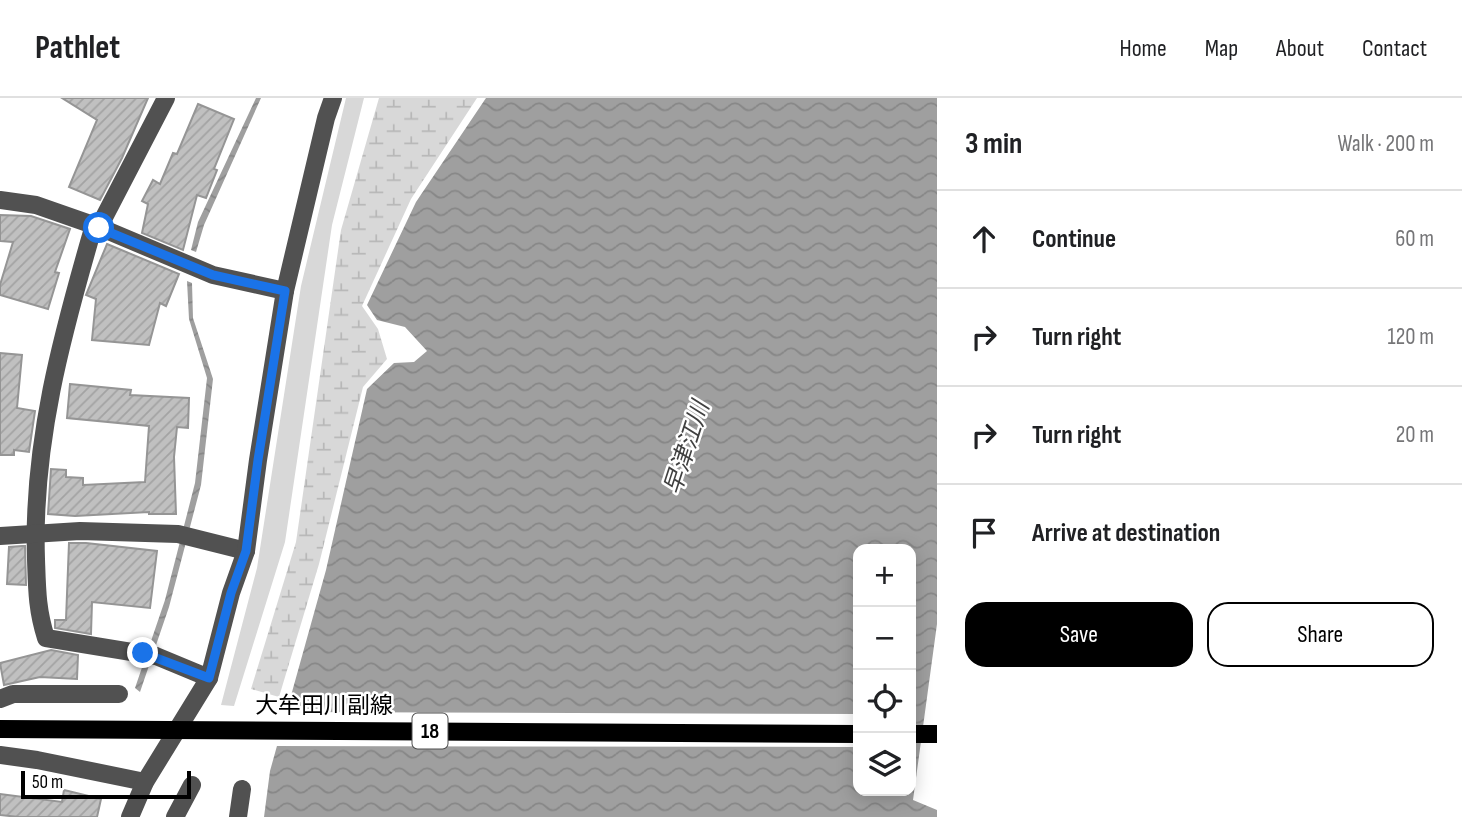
<!DOCTYPE html>
<html lang="en">
<head>
<meta charset="utf-8">
<style>
	:root { --surface:#fff; --page:#f6f6f6; --text:#202124; --muted:#757577; --line:#e0e0e0; --accent:#000 }
	body { margin:0; font-family:"Sofia Sans Condensed","Noto Sans JP",sans-serif; background:var(--page); color:var(--text) }
	.controls { position:absolute; right:21px; bottom:21px; display:grid; overflow:hidden; border-radius:14px; box-shadow:0 4px 18px #0003 }
	.controls button { width:63px; height:63px; display:grid; place-items:center; padding:0; border:0; border-bottom:2px solid var(--line); background:var(--surface); color:var(--text); font:35px sans-serif }
	.scale { position:absolute; left:21px; bottom:18px; width:170px; box-sizing:border-box; padding-left:7px; border:4px solid #000; border-top:0; font-size:19px; line-height:24px; white-space:nowrap; color:#000; -webkit-text-stroke:5px #fff; paint-order:stroke }
	.stop { position:absolute; width:21px; height:21px; margin:-16px; border:5px solid #1a73e8; border-radius:50%; background:#fff }
	.stop.end { background:#1a73e8; border-color:#fff; box-shadow:0 2px 7px #0008 }
	.list { margin:0; padding:0; list-style:none }
	h2 { display:flex; justify-content:space-between; align-items:center; height:91px; margin:0; padding:0 28px; font-size:30px }
	h2 small { font-size:23px; font-weight:400; color:var(--muted) }
	.list li { display:grid; grid-template-columns:46px 1fr auto; gap:21px; align-items:center; box-sizing:border-box; height:98px; padding:0 28px; border-top:2px solid var(--line) }
	.list b { display:block; font-size:26px; white-space:nowrap }
	.list em { font-size:23px; font-style:normal; color:var(--muted) }
	.actions { display:flex; gap:14px; padding:21px 28px }
	.actions a { flex:1; padding:16px 0; border:2px solid var(--accent); border-radius:21px; text-align:center; font-size:24px; color:var(--accent) }
	.actions .main { background:var(--accent); color:#fff }
	.icon { flex:none; width:38px; height:38px; fill:none; stroke:currentColor; stroke-width:2; stroke-linecap:round; stroke-linejoin:round }
	.map { position:relative; flex:none; width:937px; height:719px; overflow:hidden }
	header { display:flex; align-items:center; gap:42px; box-sizing:border-box; height:98px; padding:0 35px; background:var(--surface); border-bottom:2px solid var(--line) }
	header strong { font-size:33px }
	nav { display:flex; gap:38px; margin-inline-start:auto; font-size:24px }
	main { display:flex }
	aside { flex:1; background:var(--surface) }
	.map>svg:first-child { display:block }
	.green { fill:#d8d8d8 }
	.wetland { fill:url(#wetland-marsh) }
	.water { fill:url(#water-waves); fill-rule:evenodd }
	.pier { fill:#fff }
	.building { fill:url(#building-hatch); stroke:#959595; stroke-width:2 }
	.lines { fill:none; stroke-linecap:round; stroke-linejoin:round }
	.minor { stroke:#515151; stroke-width:18 }
	.major { stroke:#000; stroke-width:18 }
	.route { stroke:#1a73e8; stroke-width:9 }
	.labels { text-anchor:middle; dominant-baseline:central; stroke-width:5; stroke-linejoin:round; paint-order:stroke }
	.shield { fill:#fff; stroke:#4c4c4c; stroke-width:2 }
	.shield-label { font-size:21px; font-weight:bold; fill:#000 }
	.street-label { font-size:23px; fill:#000; stroke:#fff }
	.water-label { font-size:24px; font-style:italic; fill:#404040; stroke:#fff }
</style>
</head>
<body>
<header>
<strong>Pathlet</strong>
<nav><a>Home</a><a>Map</a><a>About</a><a>Contact</a></nav>
</header>
<main>
<div class="map">
<svg width="937" height="719" viewBox="0 0 937 719">
	<defs>
		<pattern id="wetland-marsh" width="20" height="14" patternUnits="userSpaceOnUse" patternTransform="scale(1.75)"><rect width="20" height="14" fill="#d8d8d8"/><path d="M1 5h8M5 5V1M11 12h8M15 12V8" fill="none" stroke="#b8b8b8"/></pattern>
		<pattern id="water-waves" width="16" height="10" patternUnits="userSpaceOnUse" patternTransform="scale(1.75)"><rect width="16" height="10" fill="#9f9f9f"/><path d="M0 5q4-4 8 0t8 0" fill="none" stroke="#878787"/></pattern>
		<pattern id="building-hatch" width="6" height="6" patternUnits="userSpaceOnUse" patternTransform="scale(1.75)"><rect width="6" height="6" fill="#c0c0c0"/><path d="M-1 1l2-2M0 6l6-6M5 7l2-2" fill="none" stroke="#a3a3a3"/></pattern>
	</defs>
	<rect width="100%" height="100%" fill="#fff"/>
	<polygon class="green" points="346,0 364,0 332,127 285,444 234,608 221,607 257,470 301,188"/>
	<polygon class="wetland" points="379,0 477,0 411,101 362,208 378,231 387,261 363,289 319,466 279,599 251,591 296,444 341,132"/>
	<g class="water">
		<polygon points="256,0 261,0 204,127 196,154 191,152 198,124"/>
		<path d="M486 0H937V526L913 702 937 712V719H264L270 673 326 472 367 291 394 265 414 264 427 253 405 229 377 222 367 207 416 104ZM858 451H911V693H858Z"/>
		<polygon points="187,183 192,185 193,220 213,281 201,387 169,509 140,594 135,590 165,502 195,385 207,280 189,221"/>
	</g>
	<polygon class="pier" points="282,614 858,616 858,649 273,648"/>
	<g class="building">
		<polygon points="62,0 148,0 122,60 100,102 69,89 97,22"/>
		<polygon points="198,6 234,21 214,71 217,72 206,100 197,97 183,152 142,135 148,106 142,103 153,82 160,86 173,55 177,56"/>
		<polygon points="0,117 31,118 70,131 55,174 59,175 48,211 0,197 0,187 13,144 0,143"/>
		<polygon points="107,146 179,176 166,208 160,205 149,247 92,242 96,201 86,197"/>
		<polygon points="0,255 22,257 17,310 35,313 29,354 14,352 14,357 0,357"/>
		<polygon points="70,286 131,292 130,297 189,300 188,330 177,329 174,359 176,416 149,416 149,414 75,418 48,416 51,371 66,372 66,379 83,380 83,387 145,384 149,328 67,320"/>
		<polygon points="69,445 86,445 157,453 150,510 92,504 91,536 55,530 55,522 66,522"/>
		<polygon points="22,448 25,448 26,487 7,486 9,449"/>
		<polygon points="51,552 78,557 77,581 40,579 4,587 0,565"/>
		<polygon points="64,692 101,701 97,719 19,719 0,717 0,696 62,704"/>
	</g>
	<g class="lines">
		<g class="minor">
			<polyline points="0,102 36,107 99,129 213,177 285,193"/>
			<path d="M94 127C62 237 32 346 36 461 37 491 37 512 46 540L156 558 209 580"/>
			<polyline points="99,129 166,0"/>
			<polyline points="0,438 80,433 178,436 246,453"/>
			<polyline points="0,601 13,596 119,596"/>
			<polyline points="0,657 37,662 145,684"/>
			<polyline points="130,719 145,684 209,580 231,495 246,453 258,362 285,193 326,20 333,0"/>
			<polyline points="175,719 192,687"/>
			<polyline points="238,719 242,691"/>
		</g>
		<g class="major">
			<polyline points="0,631 858,636"/>
			<polyline points="911,636 937,636"/>
		</g>
	</g>
	<g class="lines">
		<polyline class="route" points="99,130 213,177 285,193 258,362 246,453 231,495 209,580 143,555"/>
	</g>
	<g class="labels">
		<rect class="shield" x="412.5" y="615.5" width="35" height="35" rx="5"/>
		<g class="shield-label">
			<text x="430" y="633">18</text>
		</g>
		<g class="street-label">
			<text x="324" y="608">大牟田川副線</text>
		</g>
		<g class="water-label">
			<text transform="translate(687 350) rotate(-72)">早津江川</text>
		</g>
	</g>
</svg>
<div class="controls">
<button>+</button>
<button>−</button>
<button><svg class="icon" aria-label="locate" viewBox="0 0 24 24"><circle cx="12" cy="12" r="6"/><path d="M12 2v4M12 18v4M2 12h4M18 12h4"/></svg></button>
<button><svg class="icon" aria-label="layers" viewBox="0 0 24 24"><path d="M12 4l9 5-9 5-9-5zM3 14l9 5 9-5"/></svg></button>
</div>
<div class="scale">50 m</div>
<div class="stop" style="left:99px;top:130px"></div>
<div class="stop end" style="left:143px;top:555px"></div>
</div>
<aside>
<h2>3 min<small>Walk · 200 m</small></h2>
<ul class="list">
<li><svg class="icon" aria-label="ahead" viewBox="0 0 24 24"><path d="M12 20V5M6 11l6-6 6 6"/></svg><div><b>Continue</b></div><em>60 m</em></li>
<li><svg class="icon" aria-label="right" viewBox="0 0 24 24"><path d="M7 20v-9h11M14 6l5 5-5 5"/></svg><div><b>Turn right</b></div><em>120 m</em></li>
<li><svg class="icon" aria-label="right" viewBox="0 0 24 24"><path d="M7 20v-9h11M14 6l5 5-5 5"/></svg><div><b>Turn right</b></div><em>20 m</em></li>
<li><svg class="icon" aria-label="arrive" viewBox="0 0 24 24"><path d="M6 21V4h12l-3 4 3 4H6"/></svg><div><b>Arrive at destination</b></div></li>
</ul>
<div class="actions"><a class="main">Save</a><a>Share</a></div>
</aside>
</main>
</body>
</html>
